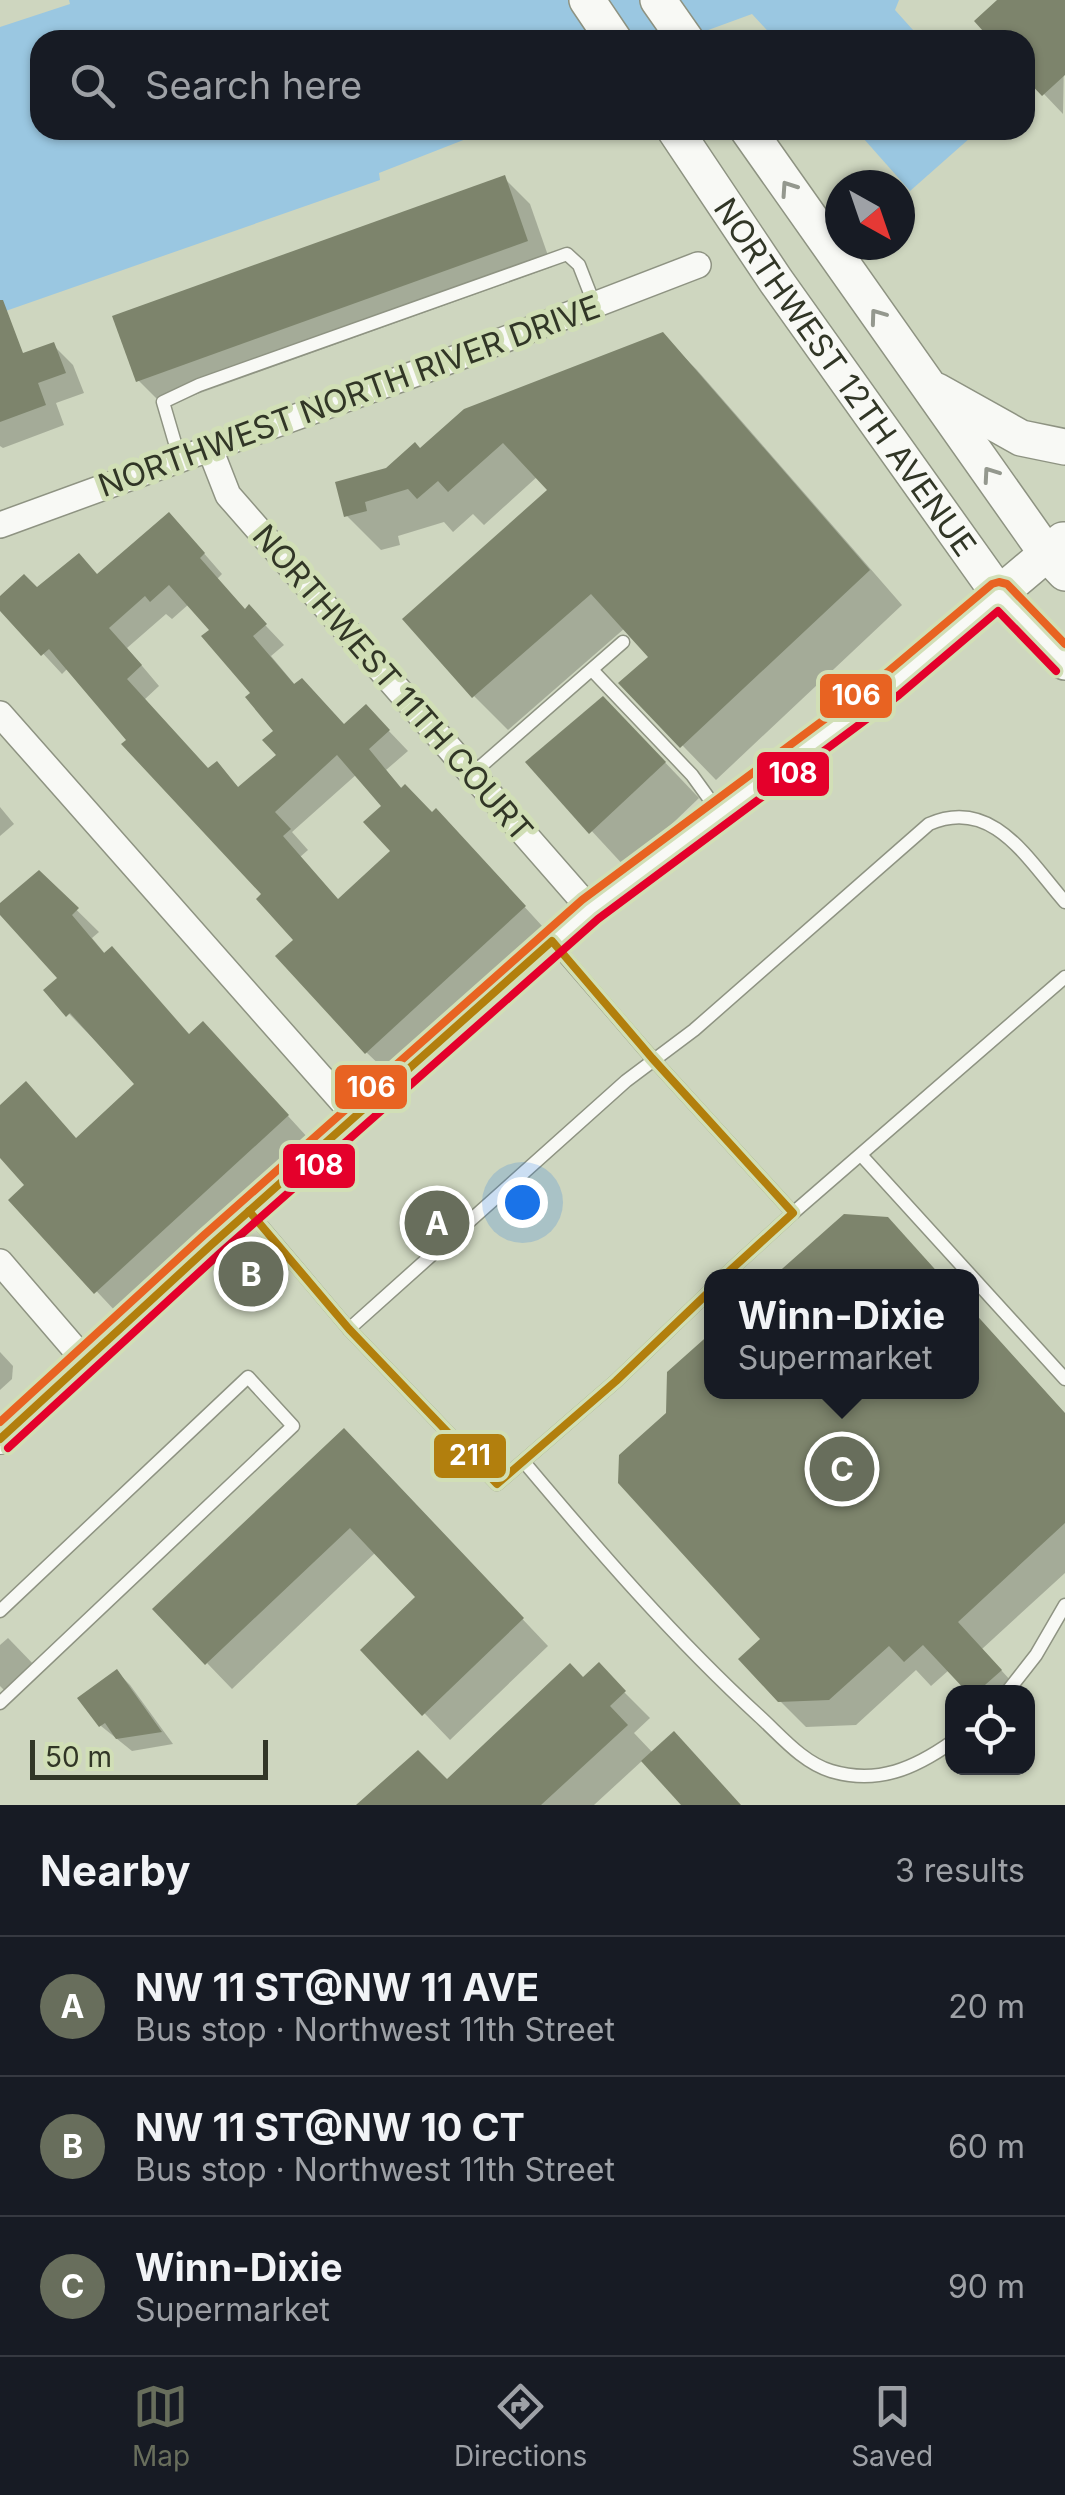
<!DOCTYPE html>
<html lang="en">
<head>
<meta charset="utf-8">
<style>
	:root { --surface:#171b24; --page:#242831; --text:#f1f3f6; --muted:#9ea1a6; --line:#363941; --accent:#686e5c }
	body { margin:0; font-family:Inter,sans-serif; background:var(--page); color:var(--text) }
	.controls { position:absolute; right:30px; bottom:30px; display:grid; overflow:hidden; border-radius:20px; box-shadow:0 2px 8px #0004 }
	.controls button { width:90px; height:90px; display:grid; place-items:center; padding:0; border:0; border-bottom:2px solid var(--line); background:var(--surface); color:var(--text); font:50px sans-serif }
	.compass { position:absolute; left:825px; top:170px; width:90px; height:90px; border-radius:50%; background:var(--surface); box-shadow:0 2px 8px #0004; rotate:140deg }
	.scale { position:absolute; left:30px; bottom:25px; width:238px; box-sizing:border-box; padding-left:10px; border:5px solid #313626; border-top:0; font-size:28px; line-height:35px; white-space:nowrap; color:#313626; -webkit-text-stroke:8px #d1dfb6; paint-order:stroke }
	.you { position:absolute; left:522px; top:1202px; width:35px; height:35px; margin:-25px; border:8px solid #fff; border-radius:50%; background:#1a73e8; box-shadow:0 0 0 15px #1a73e833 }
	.badge { display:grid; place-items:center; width:65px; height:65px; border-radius:50%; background:var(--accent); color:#fff; font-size:32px; font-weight:700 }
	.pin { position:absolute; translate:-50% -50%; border:5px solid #fff; box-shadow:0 2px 10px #0006 }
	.popup { position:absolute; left:704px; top:1269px; width:275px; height:130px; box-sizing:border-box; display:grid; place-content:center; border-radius:20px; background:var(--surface); filter:drop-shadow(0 2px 8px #0005); font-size:32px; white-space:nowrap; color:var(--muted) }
	.popup b { font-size:38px; color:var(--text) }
	.popup::after { content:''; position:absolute; left:50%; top:100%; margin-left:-20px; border:20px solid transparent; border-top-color:var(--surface) }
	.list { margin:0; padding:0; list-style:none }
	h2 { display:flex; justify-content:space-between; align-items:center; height:130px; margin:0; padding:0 40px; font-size:42px }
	h2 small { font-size:32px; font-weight:400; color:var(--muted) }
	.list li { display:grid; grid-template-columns:65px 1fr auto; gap:30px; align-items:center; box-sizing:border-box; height:140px; padding:0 40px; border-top:2px solid var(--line) }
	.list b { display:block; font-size:38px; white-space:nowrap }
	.list p { margin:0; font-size:32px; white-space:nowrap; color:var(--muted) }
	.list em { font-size:32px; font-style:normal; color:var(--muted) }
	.icon { flex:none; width:55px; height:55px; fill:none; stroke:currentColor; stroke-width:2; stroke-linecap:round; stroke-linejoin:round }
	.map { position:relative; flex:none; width:1065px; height:1805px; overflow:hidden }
	.search { position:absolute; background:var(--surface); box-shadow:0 2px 8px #0004; left:30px; right:30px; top:30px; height:110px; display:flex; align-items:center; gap:25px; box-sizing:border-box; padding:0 35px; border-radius:30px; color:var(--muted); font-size:38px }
	.sheet { height:550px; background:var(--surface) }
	nav { display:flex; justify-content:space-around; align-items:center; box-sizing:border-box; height:140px; border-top:2px solid var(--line); background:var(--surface); font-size:28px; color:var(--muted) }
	nav a { display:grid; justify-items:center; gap:5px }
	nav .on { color:var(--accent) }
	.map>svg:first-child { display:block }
	.water { fill:#9ac7e1 }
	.shadow { fill:#0003; fill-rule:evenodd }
	.building { fill:#7d846c; fill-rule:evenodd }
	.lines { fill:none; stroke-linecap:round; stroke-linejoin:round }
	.service-casing { stroke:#8e9382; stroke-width:15 }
	.minor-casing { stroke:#8e9382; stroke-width:28 }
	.tertiary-casing { stroke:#8e9382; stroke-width:32 }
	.secondary-casing { stroke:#8e9382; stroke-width:38 }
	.service { stroke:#f8f9f5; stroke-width:12 }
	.minor { stroke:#f8f9f5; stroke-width:25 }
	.tertiary { stroke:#f8f9f5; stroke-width:30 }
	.secondary { stroke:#f8f9f5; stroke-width:35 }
	.bus-1-casing { stroke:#d1dfb6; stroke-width:15 }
	.bus-2-casing { stroke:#d1dfb6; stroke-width:15 }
	.bus-3-casing { stroke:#d1dfb6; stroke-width:15 }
	.bus-1 { stroke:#b27f0d; stroke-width:8 }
	.bus-2 { stroke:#e4002b; stroke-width:8 }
	.bus-3 { stroke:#e86322; stroke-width:8 }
	.oneway { stroke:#94988e }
	.labels { text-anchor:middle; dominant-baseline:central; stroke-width:10; stroke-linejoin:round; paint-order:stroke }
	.street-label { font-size:32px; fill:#313626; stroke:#d1dfb6 }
	.line-badge { stroke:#d1dfb6; stroke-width:4 }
	.badge-label { font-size:28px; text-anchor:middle; font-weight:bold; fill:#fff }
</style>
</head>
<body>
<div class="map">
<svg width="1065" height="1805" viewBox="0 0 1065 1805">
	<rect width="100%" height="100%" fill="#ced6bf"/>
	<g class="water">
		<polygon points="69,0 899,0 895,10 922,40 776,40 752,14 681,40 40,40 40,130 489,130 379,173 380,180 0,313 0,27 70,4"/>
		<polygon points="856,130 979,130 910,191"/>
	</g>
	<g class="shadow">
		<polygon points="1000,0 1065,0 1063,114 1025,74 1025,40 994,40"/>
		<polygon points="504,178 530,204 552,267 164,406 138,380"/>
		<polygon points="662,335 697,370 902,605 716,780 622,683 651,658 625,628 508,730 474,696 551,490 538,476 484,525 473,514 453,532 444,522 398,536 400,545 381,550 347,516 387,471 420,451"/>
		<polygon points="53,345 73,365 84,393 56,403 64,425 3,448 0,446 0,364"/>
		<path d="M188 535 222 574 217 579 246 611 249 608 284 645 271 656 296 686 345 727 366 707 408 751 386 770 403 790 455 831 543 927 386 1071 366 1052 265 895 68 668 62 674 0 607V599L98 576ZM189 604 212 630 276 731 279 755 240 789 216 765 209 771 144 700 159 686 127 648 166 614 172 619ZM357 774 385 806 393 851 339 901 300 857 308 850 292 832Z"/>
		<polygon points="638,734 699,798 626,868 528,762"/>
		<polygon points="0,807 14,824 0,836"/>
		<polygon points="39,873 99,932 92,938 106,955 190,1036 224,1046 309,1139 118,1314 11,1200 27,1186 0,1155 0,1108 77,1140 137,1084 46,990 61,978 0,912 0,907"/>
		<polygon points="845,1216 913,1246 941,1276 778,1276"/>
		<polygon points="972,1311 1065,1414 1065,1573 982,1649 1021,1692 970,1692 949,1670 931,1686 916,1670 856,1725 806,1727 779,1700 763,1639 668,1414 712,1336 712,1392 972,1392"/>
		<polygon points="0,1352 13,1366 12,1379 0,1390"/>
		<polygon points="369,1457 548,1646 450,1740 364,1650 419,1597 376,1552 232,1689 207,1663"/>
		<polygon points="8,1638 40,1671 11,1697 0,1686 0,1645"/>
		<polygon points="598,1666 650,1718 634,1733 653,1753 739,1805 684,1805 643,1760 594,1805 382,1805 447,1782"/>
		<polygon points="117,1672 130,1685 173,1744 132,1751 101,1726"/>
	</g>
	<g class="building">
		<polygon points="997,0 1065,0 1065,75 1042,96 1025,78 1025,40 991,40 974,21"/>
		<polygon points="505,175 528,241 136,382 112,316"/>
		<polygon points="0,300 3,300 23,353 54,342 66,373 38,383 46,405 0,422"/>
		<polygon points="663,332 870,570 680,748 618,683 648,657 591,594 472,698 402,619 547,490 503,443 448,492 438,481 417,499 408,489 365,502 367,511 344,517 335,482 386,468 415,442 420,448 464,409"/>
		<path d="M169 512 205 553 200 558 245 609 249 604 267 624 253 636 294 684 302 678 344 724 366 704 390 730 369 749 401 788 405 784 432 812 436 808 526 906 365 1054 275 956 293 940 256 899 261 894 121 744 126 740 49 649 41 656 0 611V596L24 574 37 587 79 553 97 574ZM169 585 209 630 201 636 250 693 245 697 273 731 262 740 276 755 238 787 217 761 208 768 127 679 142 665 109 628 145 596 150 602ZM337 755 381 806 363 822 390 851 338 899 283 836 291 829 275 812Z"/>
		<polygon points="603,696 666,762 589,834 525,762"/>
		<polygon points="39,870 79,908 72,915 104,953 112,946 189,1034 203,1021 289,1115 94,1294 8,1200 24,1185 0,1158 0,1105 26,1081 76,1138 134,1084 70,1013 66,1017 43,990 57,978 0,915 0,903"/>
		<polygon points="844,1214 888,1217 941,1276 774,1276"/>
		<polygon points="972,1310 1065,1413 1065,1523 958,1622 1002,1670 977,1692 967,1692 923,1645 904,1662 889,1646 829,1700 778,1702 738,1659 760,1639 618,1483 619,1455 666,1413 667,1372 712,1332 712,1392 972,1392"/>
		<polygon points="344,1428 524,1618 422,1716 360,1650 415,1597 350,1528 205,1665 152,1609"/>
		<polygon points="599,1662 626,1691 610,1706 628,1725 541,1805 356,1805 418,1750 447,1779 570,1663 583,1677"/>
		<polygon points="117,1669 162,1732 116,1739 105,1723 99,1727 77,1698"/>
		<polygon points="674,1731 741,1805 681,1805 641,1761"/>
	</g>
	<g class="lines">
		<g class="service-casing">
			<g id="service">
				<polyline points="180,460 163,402 199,385 567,254 579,265 595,306"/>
				<polyline points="592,670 692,775 718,811"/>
				<polyline points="472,774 623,642"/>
				<polyline points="552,942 652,1058 793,1213"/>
				<polyline points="861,1155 1065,1379"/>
				<polyline points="251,1213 349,1329 497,1484 616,1381 712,1289"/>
				<polyline points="724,1276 793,1213 1065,977"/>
				<path d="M349 1329 626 1081 694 1030 929 824C993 796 1028 860 1065 902"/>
				<path d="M524 1462C598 1550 674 1638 759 1716 781 1736 802 1762 831 1771 878 1785 915 1768 952 1742"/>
				<polyline points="0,1611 248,1377 293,1426 0,1703"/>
				<polyline points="1007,1692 1036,1655 1065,1605"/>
			</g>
		</g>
		<g class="minor-casing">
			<g id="minor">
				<polyline points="210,449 228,495 590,909"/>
				<polyline points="0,525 428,369 698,265"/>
				<polyline points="0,714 356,1117"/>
				<polyline points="0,1262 86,1362"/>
			</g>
		</g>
		<g class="tertiary-casing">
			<polyline id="tertiary" points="0,1439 211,1245 590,909 892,685 999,594"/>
		</g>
		<g class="secondary-casing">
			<g id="secondary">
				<polyline points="587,0 614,40"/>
				<polyline points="658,0 686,40"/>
				<path id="s1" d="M675 130 776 281 999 594 1065 662"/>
				<polyline points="748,130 1047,554 1065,573"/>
				<polyline points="937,391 1021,438 1065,447"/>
				<polyline points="999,594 1063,540"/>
			</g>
		</g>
		<use href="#service" class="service"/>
		<use href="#minor" class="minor"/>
		<use href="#tertiary" class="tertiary"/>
		<use href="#secondary" class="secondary"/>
		<g class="bus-1-casing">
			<g id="bus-1">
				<polyline points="249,1211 349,1329 497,1484 616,1381 712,1289"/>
				<polyline points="0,1439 211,1245 552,941 652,1058 793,1213 724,1276"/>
			</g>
		</g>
		<g class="bus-2-casing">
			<polyline id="bus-2" points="8,1448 219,1254 598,919 899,695 998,611 1056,671"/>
		</g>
		<g class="bus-3-casing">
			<polyline id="bus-3" points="0,1422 203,1236 582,900 884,675 992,584 999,582 1007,584 1065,644"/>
		</g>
		<use href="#bus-1" class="bus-1"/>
		<use href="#bus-2" class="bus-2"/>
		<use href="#bus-3" class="bus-3"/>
	</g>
	<defs><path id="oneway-chevron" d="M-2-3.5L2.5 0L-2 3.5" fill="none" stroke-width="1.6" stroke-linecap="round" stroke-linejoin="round" transform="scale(2.5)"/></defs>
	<g class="oneway">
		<use href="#oneway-chevron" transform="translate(788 188) rotate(-124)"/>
		<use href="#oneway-chevron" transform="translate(877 316) rotate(-126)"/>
		<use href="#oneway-chevron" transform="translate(990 474) rotate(-125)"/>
	</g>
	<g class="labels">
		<g class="street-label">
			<text stroke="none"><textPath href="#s1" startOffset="300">NORTHWEST 12TH AVENUE</textPath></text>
			<text transform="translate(349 396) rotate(-20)">NORTHWEST NORTH RIVER DRIVE</text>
			<text transform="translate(393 683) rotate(49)">NORTHWEST 11TH COURT</text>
		</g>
	</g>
	<g class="line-badge">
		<rect x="818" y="672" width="76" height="48" rx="10" fill="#e86322"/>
		<rect x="755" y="750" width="76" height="48" rx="10" fill="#e4002b"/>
		<rect x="333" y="1063" width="76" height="48" rx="10" fill="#e86322"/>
		<rect x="281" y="1142" width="76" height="48" rx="10" fill="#e4002b"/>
		<rect x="432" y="1432" width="76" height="48" rx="10" fill="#b27f0d"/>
	</g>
	<g class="badge-label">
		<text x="856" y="705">106</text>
		<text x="793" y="783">108</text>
		<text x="371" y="1097">106</text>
		<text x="319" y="1175">108</text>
		<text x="470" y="1465">211</text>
	</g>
</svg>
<div class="controls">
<button><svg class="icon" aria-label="locate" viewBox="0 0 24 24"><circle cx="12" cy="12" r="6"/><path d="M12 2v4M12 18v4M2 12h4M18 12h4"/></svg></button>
</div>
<svg class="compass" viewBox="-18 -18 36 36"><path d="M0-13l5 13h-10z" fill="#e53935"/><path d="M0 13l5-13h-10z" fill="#9ea1a6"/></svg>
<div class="scale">50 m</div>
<div class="you"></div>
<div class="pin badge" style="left:437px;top:1223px">A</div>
<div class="pin badge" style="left:251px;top:1274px">B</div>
<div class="pin badge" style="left:842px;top:1469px">C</div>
<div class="popup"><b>Winn-Dixie</b>Supermarket</div>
<div class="search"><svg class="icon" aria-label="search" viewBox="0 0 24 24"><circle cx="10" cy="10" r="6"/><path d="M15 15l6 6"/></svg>Search here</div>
</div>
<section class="sheet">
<h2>Nearby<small>3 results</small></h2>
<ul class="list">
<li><span class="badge">A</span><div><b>NW 11 ST@NW 11 AVE</b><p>Bus stop · Northwest 11th Street</p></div><em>20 m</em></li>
<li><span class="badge">B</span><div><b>NW 11 ST@NW 10 CT</b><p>Bus stop · Northwest 11th Street</p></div><em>60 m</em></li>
<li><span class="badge">C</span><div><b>Winn-Dixie</b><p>Supermarket</p></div><em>90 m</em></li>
</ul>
</section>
<nav>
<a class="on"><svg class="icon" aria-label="map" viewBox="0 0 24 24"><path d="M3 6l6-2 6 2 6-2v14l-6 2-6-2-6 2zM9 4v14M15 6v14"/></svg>Map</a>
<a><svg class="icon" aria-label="directions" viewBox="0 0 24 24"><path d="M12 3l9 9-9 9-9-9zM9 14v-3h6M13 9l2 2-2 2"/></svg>Directions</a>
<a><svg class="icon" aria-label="saved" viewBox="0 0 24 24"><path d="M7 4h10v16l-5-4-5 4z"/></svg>Saved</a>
</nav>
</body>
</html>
